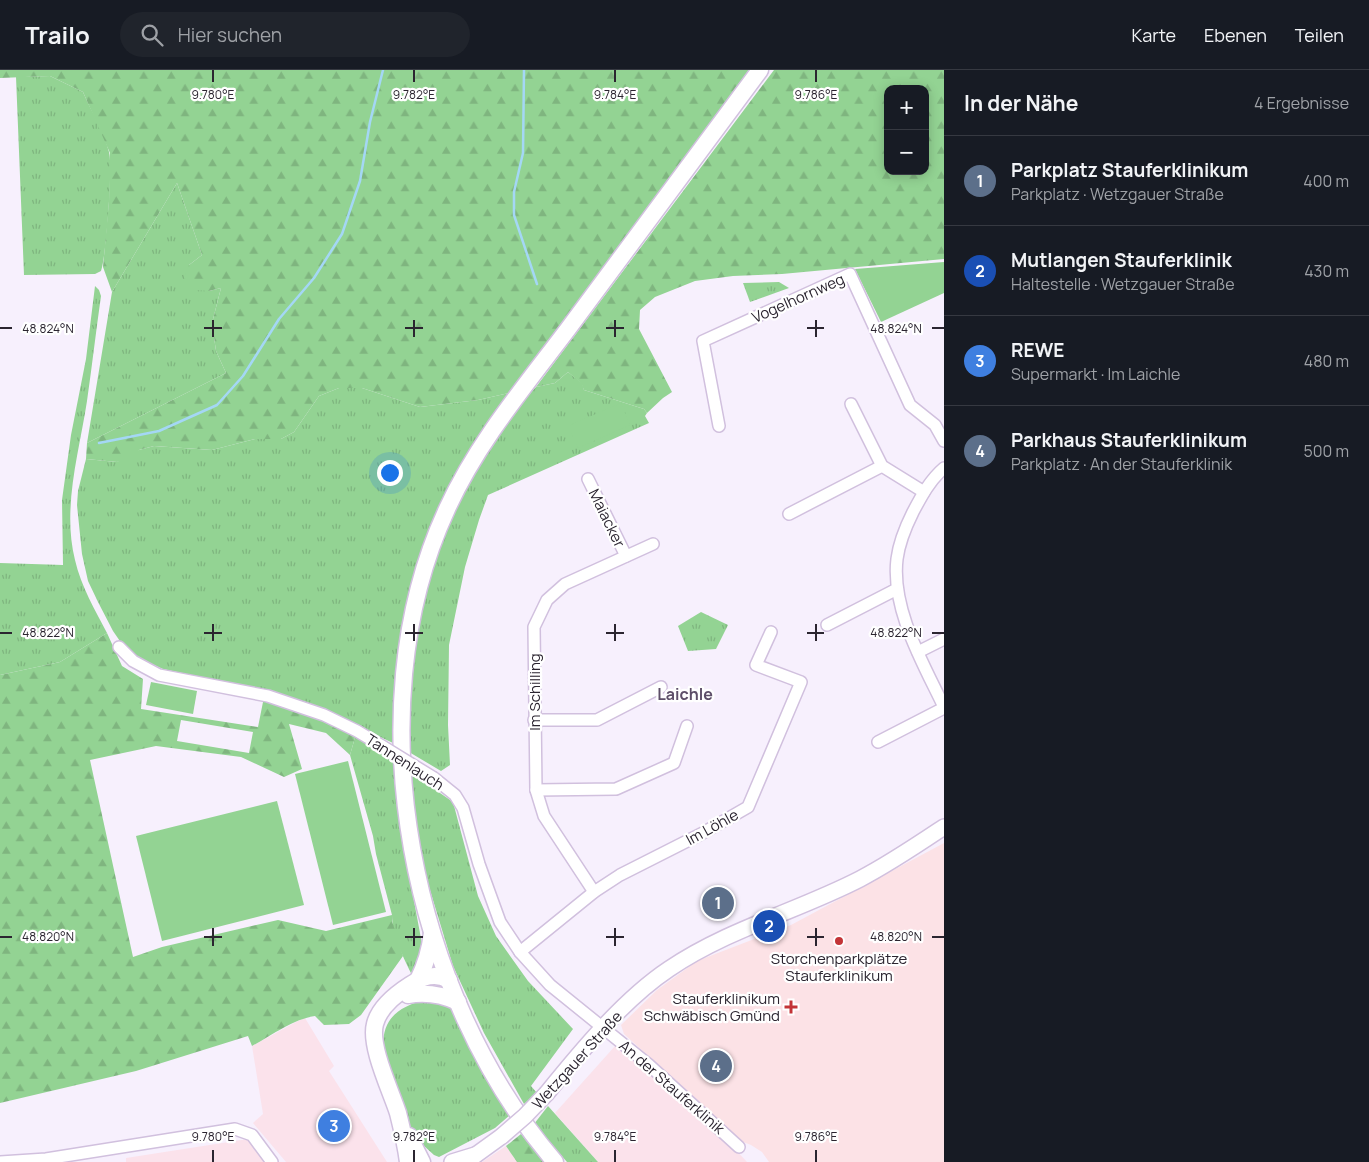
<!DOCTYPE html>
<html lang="de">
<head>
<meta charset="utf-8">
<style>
	:root { --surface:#171b24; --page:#20242c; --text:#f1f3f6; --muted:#9ea1a6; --line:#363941; --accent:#c33437 }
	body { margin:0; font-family:Manrope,sans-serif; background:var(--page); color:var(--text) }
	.controls { position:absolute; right:15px; top:15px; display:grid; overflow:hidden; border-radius:10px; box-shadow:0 2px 12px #0003 }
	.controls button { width:45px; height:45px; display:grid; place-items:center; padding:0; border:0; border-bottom:1px solid var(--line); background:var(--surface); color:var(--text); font:25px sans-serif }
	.you { position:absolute; left:389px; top:402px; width:18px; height:18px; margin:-12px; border:4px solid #fff; border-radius:50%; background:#1a73e8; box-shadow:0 0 0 8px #1a73e833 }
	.badge { display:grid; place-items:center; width:32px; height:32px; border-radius:50%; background:var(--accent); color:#fff; font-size:16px; font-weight:700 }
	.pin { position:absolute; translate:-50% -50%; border:2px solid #fff; box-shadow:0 1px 5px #0006 }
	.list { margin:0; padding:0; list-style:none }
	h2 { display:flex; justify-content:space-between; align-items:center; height:65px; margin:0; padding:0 20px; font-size:21px }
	h2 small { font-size:16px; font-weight:400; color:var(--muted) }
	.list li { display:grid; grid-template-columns:32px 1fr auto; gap:15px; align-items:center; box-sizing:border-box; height:90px; padding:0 20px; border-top:1px solid var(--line) }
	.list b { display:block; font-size:19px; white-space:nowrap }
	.list p { margin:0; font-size:16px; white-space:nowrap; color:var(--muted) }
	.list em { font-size:16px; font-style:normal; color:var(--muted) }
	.icon { flex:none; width:28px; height:28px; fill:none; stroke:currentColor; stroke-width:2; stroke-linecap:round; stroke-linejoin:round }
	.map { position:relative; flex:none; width:944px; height:1092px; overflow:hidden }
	header { display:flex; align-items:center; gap:30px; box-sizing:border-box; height:70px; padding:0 25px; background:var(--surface); border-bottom:1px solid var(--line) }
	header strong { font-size:24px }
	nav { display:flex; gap:28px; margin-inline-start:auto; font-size:18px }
	.search { width:350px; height:45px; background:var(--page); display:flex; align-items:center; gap:12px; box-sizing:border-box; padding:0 18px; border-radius:28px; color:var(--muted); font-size:19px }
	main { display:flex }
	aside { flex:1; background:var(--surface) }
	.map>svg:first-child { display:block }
	.commercial { fill:#fbe2eb }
	.medical { fill:#fce2e6 }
	.grass { fill:url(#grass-tufts) }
	.forest { fill:url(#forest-firs); fill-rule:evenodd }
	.pitch { fill:#93d393 }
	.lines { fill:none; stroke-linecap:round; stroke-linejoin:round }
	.stream { stroke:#a4d7f5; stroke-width:2.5 }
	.street-casing { stroke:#d1c0de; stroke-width:14 }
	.secondary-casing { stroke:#d1c0de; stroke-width:18 }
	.primary-casing { stroke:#d1c0de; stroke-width:19 }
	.street { stroke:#fff; stroke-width:11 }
	.secondary { stroke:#fff; stroke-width:15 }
	.primary { stroke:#fff; stroke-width:16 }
	.street-bridge-casing { stroke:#d1c0de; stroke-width:14; stroke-linecap:butt }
	.secondary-bridge-casing { stroke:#d1c0de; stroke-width:18; stroke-linecap:butt }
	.street-bridge { stroke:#fff; stroke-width:11 }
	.secondary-bridge { stroke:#fff; stroke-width:15 }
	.ticks { fill:none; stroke:#2b2530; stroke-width:2 }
	.poi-dot { fill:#c33437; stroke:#fff; stroke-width:2 }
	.labels { text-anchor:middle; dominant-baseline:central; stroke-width:4.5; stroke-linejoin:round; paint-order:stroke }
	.street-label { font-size:15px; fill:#2b2530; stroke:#fff }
	.poi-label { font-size:15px; fill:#2b2530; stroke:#fff }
	.neighbourhood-label { font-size:16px; font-weight:bold; fill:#5e4f69; stroke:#fff }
	.ticks-label { font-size:12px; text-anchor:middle; fill:#2b2530; stroke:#fff; stroke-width:4.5; stroke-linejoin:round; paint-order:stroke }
</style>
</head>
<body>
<header>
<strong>Trailo</strong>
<div class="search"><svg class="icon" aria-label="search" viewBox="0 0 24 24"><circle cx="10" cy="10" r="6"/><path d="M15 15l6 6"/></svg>Hier suchen</div>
<nav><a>Karte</a><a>Ebenen</a><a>Teilen</a></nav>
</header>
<main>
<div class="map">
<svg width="944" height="1092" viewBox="0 0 944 1092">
	<defs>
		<pattern id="grass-tufts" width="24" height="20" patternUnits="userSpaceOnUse" patternTransform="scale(1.25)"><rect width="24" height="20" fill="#93d393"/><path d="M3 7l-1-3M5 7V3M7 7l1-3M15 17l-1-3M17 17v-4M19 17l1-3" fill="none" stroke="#7fb57f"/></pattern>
		<pattern id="forest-firs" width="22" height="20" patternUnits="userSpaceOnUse" patternTransform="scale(1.25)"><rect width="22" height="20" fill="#93d393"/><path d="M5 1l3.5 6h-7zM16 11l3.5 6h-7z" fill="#7fb57f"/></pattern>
	</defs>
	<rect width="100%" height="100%" fill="#f7f0fd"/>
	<g class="commercial">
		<polygon points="305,948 334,996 329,1001 387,1092 286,1092 253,1053 263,1044 252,976 296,952"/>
		<polygon points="616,975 731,1075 747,1092 598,1092 555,1043"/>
		<polygon points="248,1069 264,1092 126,1092 126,1088"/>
		<polygon points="506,1076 517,1092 482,1092"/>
	</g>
	<polygon class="medical" points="944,773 944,1092 769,1092 762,1082 751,1075 743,1072 624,964 621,955 657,920 697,891 791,855"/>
	<g class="grass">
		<path d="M50 6 83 22C91 41 104 62 109 82 113 95 106 188 101 201L95 204 24 205 16 7Z"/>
		<polygon points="177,113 202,185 189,195 209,221 221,218 212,253 216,281 226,303 87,373 112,222"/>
		<polygon points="779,212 789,218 750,232 743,213"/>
		<path d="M95 216 99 220 101 226C96 261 92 296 87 331 79 383 62 438 75 490 81 516 95 540 107 563L60 592 0 605V493L63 495 62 430 71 365 86 289Z"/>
		<polygon points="568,302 582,313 584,320 644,339 647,343 645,346 649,353 488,425 479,450 465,497 449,575 448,655 450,695 441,701 409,682 411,622 416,570 423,530 434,492 463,420 513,340 536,317 555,313"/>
		<path d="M339 318H362L420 337 478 330 513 322C499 344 484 366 469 388 462 400 453 411 447 423 405 500 397 587 393 673L314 636 284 625 163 599 136 587 124 577 113 561 98 532 88 511 82 484 77 435 78 421 86 389 117 392 139 380 154 376 212 380 255 369H281L294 362 319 326Z"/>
		<polygon points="701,542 728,555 716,579 688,581 678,556"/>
		<path d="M356 664 393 691 402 766 422 874 421 888 413 907C404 889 392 865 392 845L376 784 373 766 350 685Z"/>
		<polygon points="411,703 453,732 478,826 496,866 528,911 573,959 531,1016 537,1023 524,1034 484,963 453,896 426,807 416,758"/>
		<path d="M427 929 445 933 453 941 482 1000 510 1045 495 1058 439 1087 434 1085 423 1075H417L383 979C382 947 399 937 427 929Z"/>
		<polygon points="548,1036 598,1092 567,1092 534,1054"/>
	</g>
	<g class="forest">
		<polygon points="0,0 749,0 513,322 478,330 420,337 362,318 339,318 319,326 294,362 281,369 255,369 212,380 154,376 139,380 137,387 117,392 86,389 87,373 226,303 216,281 212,253 221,218 209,221 193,220 184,207 189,195 202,185 177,113 112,222 103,197 109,131 110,83 83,22 50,6 0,8"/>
		<path d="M774 0H944V189L782 204 733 206 695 211 655 227 640 240 639 259 672 322 663 328 647 343 644 339 584 320 581 313 568 302 555 313 536 317ZM888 19H925V101H888Z"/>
		<path d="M107 563 122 596 143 609 141 639 258 657 264 627 297 637 356 664 350 685 326 663 289 654 302 699 284 707 241 687 156 676 90 690 133 887 162 877 278 850 326 861 392 845V851L403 886 361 945 349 954 324 955 315 946C293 949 271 966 252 976L248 966 136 1001 0 1033V605L60 592ZM181 650 253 662 249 683 177 671Z"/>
		<polygon points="521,1064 544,1092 517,1092 506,1076"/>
	</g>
	<g class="pitch">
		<polygon points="944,192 944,223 881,252 855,199"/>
		<polygon points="621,333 630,355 578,378 568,356"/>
		<polygon points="151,612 197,621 193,644 146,635"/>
		<polygon points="348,691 386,842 333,855 295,704"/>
		<polygon points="277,731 304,835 162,871 136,766"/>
	</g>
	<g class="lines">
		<g class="stream">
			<polyline points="524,0 523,83 514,122 514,145 537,214"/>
			<polyline points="99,373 159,361 217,335 243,306 279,249 314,208 342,164 360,111 370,52 383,0"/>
		</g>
		<g class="street-casing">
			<g id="street">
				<polyline points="851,334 882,396 924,422"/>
				<polyline points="719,356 703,271 850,204 910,335 935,355 944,371"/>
				<path d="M944 398C930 410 922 425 913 442 906 456 899 473 897 489 891 539 923 593 944 637"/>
				<polyline points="588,409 626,486"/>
				<polyline points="789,444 882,396"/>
				<polyline points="827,555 897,519"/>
				<polyline points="119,577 133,591 159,605 268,626 324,645 357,661 382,676"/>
				<polyline points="918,582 944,569"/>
				<polyline points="534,650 597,650 661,617"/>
				<polyline points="878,672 944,638"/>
				<polyline points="434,708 455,725 463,738 479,794 500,852 520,882 550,915 649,995 739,1077"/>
				<polyline points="536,720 616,719 674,693 687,656"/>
				<polyline points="594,822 544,746 536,720 534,557 547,530 565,514 653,474"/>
				<polyline points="520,882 594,822 620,805 701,764 748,737 801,612 756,595 771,562"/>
				<polyline points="0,1092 46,1089 235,1059 252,1065 272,1092"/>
			</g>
		</g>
		<g class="secondary-casing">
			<g id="secondary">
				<path d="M547 1023C581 981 624 929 669 899 728 859 798 841 860 809 889 794 917 775 944 757"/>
				<polyline points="452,1092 475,1085"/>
				<polyline points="466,1092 502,1066"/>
			</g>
		</g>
		<g class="primary-casing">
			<g id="primary">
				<path d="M418 910C426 894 430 881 432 863"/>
				<path d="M408 925C426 922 441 924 458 932"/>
				<polyline points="409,1066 422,1092"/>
				<path d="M408 1092C406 1076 402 1059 398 1043 391 1021 369 976 375 954 379 938 396 924 410 915 422 907 435 902 449 910"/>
				<path d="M555 1092C412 926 353 641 447 439 477 373 525 316 568 259 632 172 696 86 760 0"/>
			</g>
		</g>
		<use href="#street" class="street"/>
		<use href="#secondary" class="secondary"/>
		<use href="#primary" class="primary"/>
		<g class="street-bridge-casing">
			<polyline id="street-bridge" points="382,676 434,708"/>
		</g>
		<g class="secondary-bridge-casing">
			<polyline id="secondary-bridge" points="502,1066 525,1046 547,1023"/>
		</g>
		<use href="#street-bridge" class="street-bridge"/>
		<use href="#secondary-bridge" class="secondary-bridge"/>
	</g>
	<path class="ticks" d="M213 0V12M414 0V12M615 0V12M816 0V12M213 250V267M414 250V267M615 250V267M816 250V267M0 258H12M204 258H222M405 258H423M606 258H624M807 258H824M932 258H944M213 554V571M414 554V571M615 554V571M816 554V571M0 563H12M204 563H222M405 563H423M606 563H624M807 563H824M932 563H944M213 858V876M414 858V876M615 858V876M816 858V876M0 867H12M204 867H222M405 867H423M606 867H624M807 867H824M932 867H944M213 1080V1092M414 1080V1092M615 1080V1092M816 1080V1092"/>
	<g class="poi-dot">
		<circle cx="839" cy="871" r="5"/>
		<path d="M788.5 929.5h5v5h5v5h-5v5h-5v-5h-5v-5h5z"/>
	</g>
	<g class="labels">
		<g class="street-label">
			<text transform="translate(798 228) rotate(-24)">Vogelhornweg</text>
			<text transform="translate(607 448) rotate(64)">Maiacker</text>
			<text transform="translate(534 622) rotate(-90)">Im Schilling</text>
			<text transform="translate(405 692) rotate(33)">Tannenlauch</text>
			<text transform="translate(712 757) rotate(-29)">Im Löhle</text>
			<text transform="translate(577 990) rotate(-48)">Wetzgauer Straße</text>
			<text transform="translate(672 1017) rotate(41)">An der Stauferklinik</text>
		</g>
		<g class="poi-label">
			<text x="839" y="888">Storchenparkplätze<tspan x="839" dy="17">Stauferklinikum</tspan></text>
			<text x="780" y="928" text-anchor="end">Stauferklinikum<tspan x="780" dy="17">Schwäbisch Gmünd</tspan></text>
		</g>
		<g class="neighbourhood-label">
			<text x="685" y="624">Laichle</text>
		</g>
	</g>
	<g class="ticks-label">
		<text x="213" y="29">9.780°E</text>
		<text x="414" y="29">9.782°E</text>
		<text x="615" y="29">9.784°E</text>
		<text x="816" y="29">9.786°E</text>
		<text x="48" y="263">48.824°N</text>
		<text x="896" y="263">48.824°N</text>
		<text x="48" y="567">48.822°N</text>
		<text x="896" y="567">48.822°N</text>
		<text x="48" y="871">48.820°N</text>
		<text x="896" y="871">48.820°N</text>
		<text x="213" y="1071">9.780°E</text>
		<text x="414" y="1071">9.782°E</text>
		<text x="615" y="1071">9.784°E</text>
		<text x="816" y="1071">9.786°E</text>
	</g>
</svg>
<div class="controls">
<button>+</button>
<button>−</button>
</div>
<div class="you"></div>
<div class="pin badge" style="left:718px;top:833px;background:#5c6f8a">1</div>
<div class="pin badge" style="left:769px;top:856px;background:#1a4fb4">2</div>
<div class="pin badge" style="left:334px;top:1056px;background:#3f7fe0">3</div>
<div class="pin badge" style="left:716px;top:996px;background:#5c6f8a">4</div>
</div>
<aside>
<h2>In der Nähe<small>4 Ergebnisse</small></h2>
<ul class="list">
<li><span class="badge" style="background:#5c6f8a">1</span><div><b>Parkplatz Stauferklinikum</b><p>Parkplatz · Wetzgauer Straße</p></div><em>400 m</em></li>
<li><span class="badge" style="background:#1a4fb4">2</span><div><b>Mutlangen Stauferklinik</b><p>Haltestelle · Wetzgauer Straße</p></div><em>430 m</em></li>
<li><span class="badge" style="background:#3f7fe0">3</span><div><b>REWE</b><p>Supermarkt · Im Laichle</p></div><em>480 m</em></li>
<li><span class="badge" style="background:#5c6f8a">4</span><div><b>Parkhaus Stauferklinikum</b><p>Parkplatz · An der Stauferklinik</p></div><em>500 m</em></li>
</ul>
</aside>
</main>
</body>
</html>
